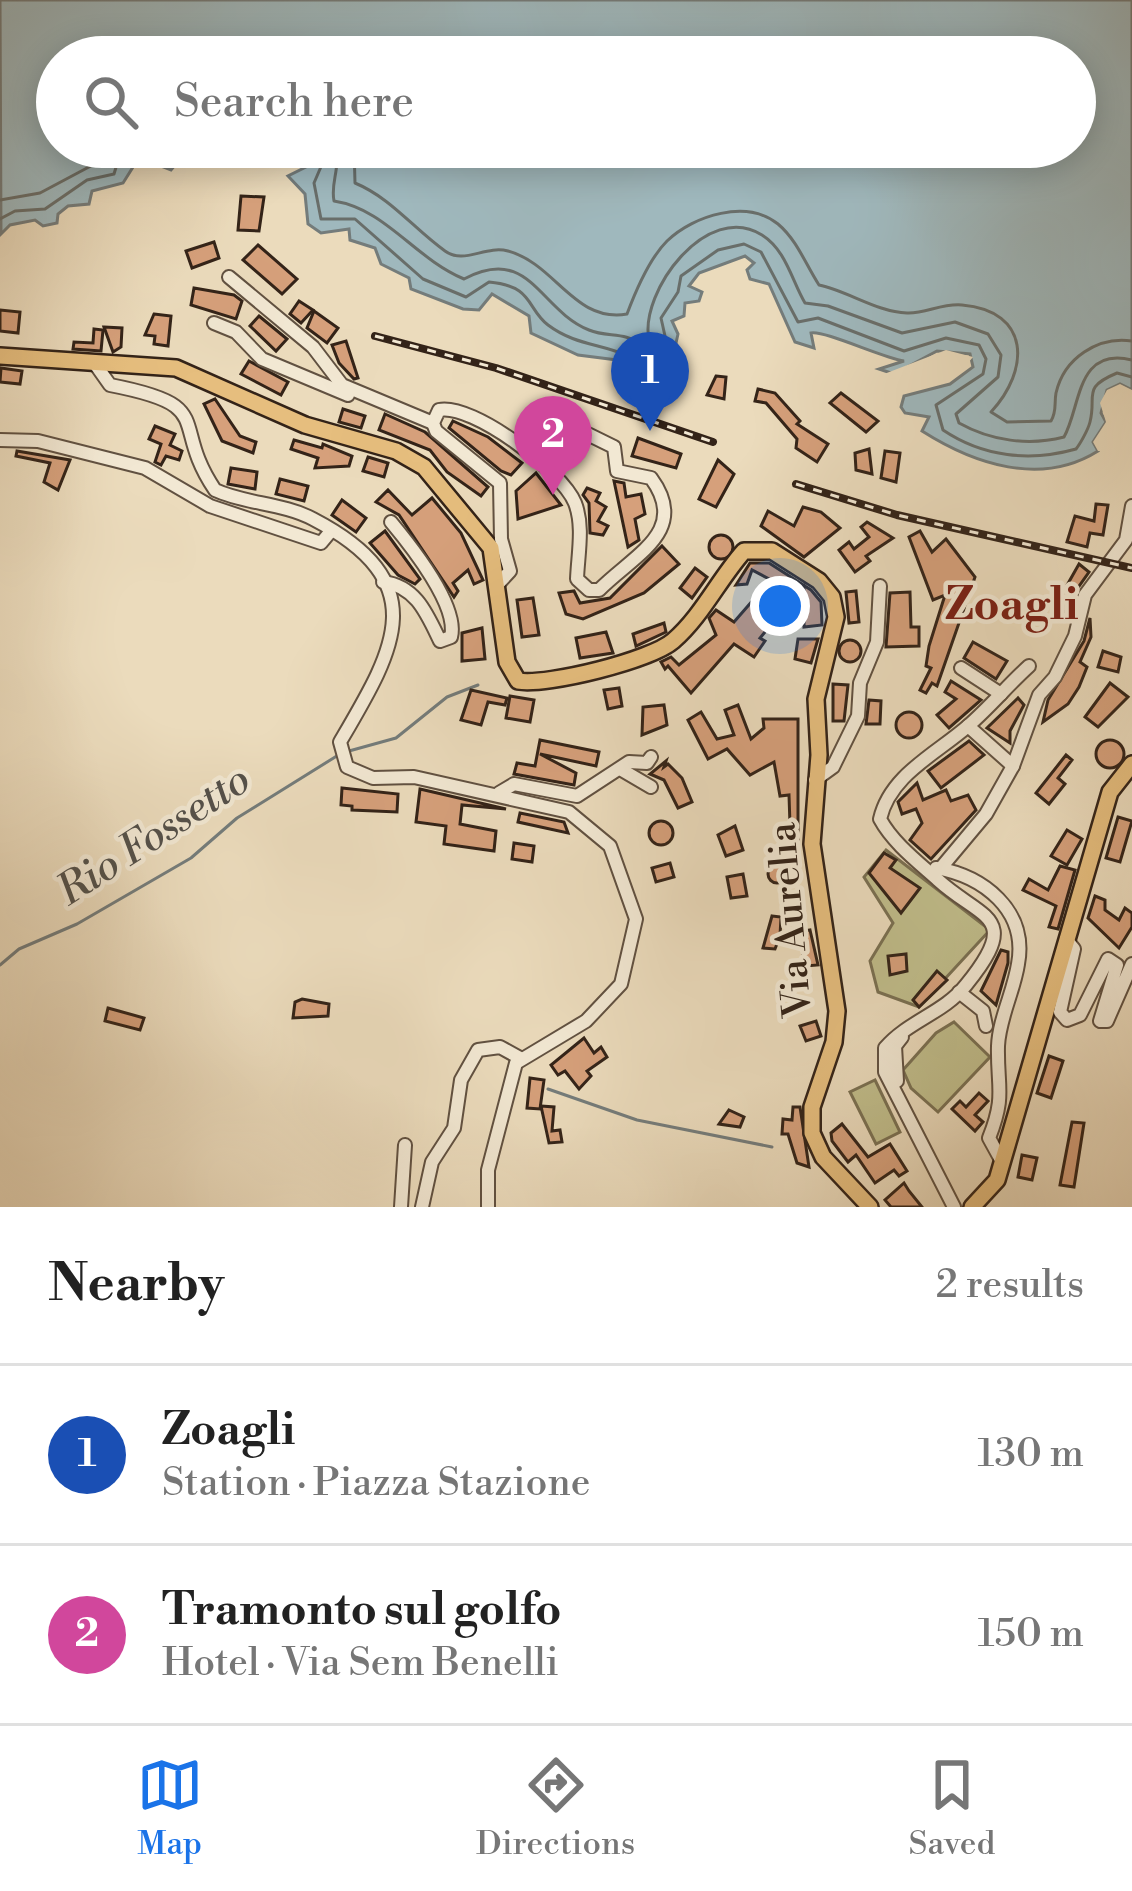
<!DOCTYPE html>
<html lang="en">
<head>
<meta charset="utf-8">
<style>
	:root { --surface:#fff; --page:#f2f2f2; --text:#222; --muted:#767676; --line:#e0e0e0; --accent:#1a73e8 }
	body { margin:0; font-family:"Libre Bodoni",serif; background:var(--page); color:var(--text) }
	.you { position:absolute; left:780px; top:606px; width:42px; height:42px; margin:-30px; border:9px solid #fff; border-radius:50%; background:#1a73e8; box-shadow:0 0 0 18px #1a73e833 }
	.badge { display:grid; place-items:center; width:78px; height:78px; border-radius:50%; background:var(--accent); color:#fff; font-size:39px; font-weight:700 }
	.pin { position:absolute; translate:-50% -99px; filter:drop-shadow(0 3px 6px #0008) }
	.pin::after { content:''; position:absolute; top:63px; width:42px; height:36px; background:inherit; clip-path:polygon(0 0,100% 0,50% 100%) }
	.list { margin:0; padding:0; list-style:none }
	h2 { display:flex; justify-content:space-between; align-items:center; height:156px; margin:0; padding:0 48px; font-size:51px }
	h2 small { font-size:39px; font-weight:400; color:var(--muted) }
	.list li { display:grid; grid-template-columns:78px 1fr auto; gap:36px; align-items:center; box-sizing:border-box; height:180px; padding:0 48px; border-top:3px solid var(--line) }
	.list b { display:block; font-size:45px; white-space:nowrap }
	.list p { margin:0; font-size:39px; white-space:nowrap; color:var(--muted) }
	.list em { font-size:39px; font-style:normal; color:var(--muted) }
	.icon { flex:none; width:66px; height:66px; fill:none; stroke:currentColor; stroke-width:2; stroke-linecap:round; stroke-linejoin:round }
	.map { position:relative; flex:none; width:1132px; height:1207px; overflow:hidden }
	.search { position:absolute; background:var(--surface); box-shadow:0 6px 30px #0003; left:36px; right:36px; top:36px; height:132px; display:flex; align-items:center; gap:30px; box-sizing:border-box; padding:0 42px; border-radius:66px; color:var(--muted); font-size:45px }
	.sheet { height:516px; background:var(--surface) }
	nav { display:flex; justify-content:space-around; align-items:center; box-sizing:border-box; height:168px; border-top:3px solid var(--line); background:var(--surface); font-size:33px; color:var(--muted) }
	nav a { display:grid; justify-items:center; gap:6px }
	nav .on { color:var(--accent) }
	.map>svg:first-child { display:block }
	.green { fill:#c0bd8b; stroke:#7a7052; stroke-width:3 }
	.water { fill:#9fb8bd; stroke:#747c7b; stroke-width:3 }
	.pier { fill:#ebdbbc }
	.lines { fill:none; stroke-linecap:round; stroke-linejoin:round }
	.shore { stroke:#696e6a; stroke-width:3 }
	.stream { stroke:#747c7b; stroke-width:3 }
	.building { fill:#d6a07b; stroke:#332318; stroke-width:3 }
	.minor-casing { stroke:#615141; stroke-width:16 }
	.major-casing { stroke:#332318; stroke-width:20 }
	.minor { stroke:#f2e8d3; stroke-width:12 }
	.major { stroke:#e6be7e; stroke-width:15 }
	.rail-casing { stroke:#332318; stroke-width:8 }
	.rail { stroke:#f2e8d3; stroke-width:3; stroke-dasharray:9; stroke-linecap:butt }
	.labels { text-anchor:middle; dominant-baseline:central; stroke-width:9; stroke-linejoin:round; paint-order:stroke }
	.street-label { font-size:39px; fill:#332318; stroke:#f2e8d3 }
	.water-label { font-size:42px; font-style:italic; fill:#53504a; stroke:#f2e8d3 }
	.quarter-label { font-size:45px; font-weight:bold; fill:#7a1f14; stroke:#f2e8d3 }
</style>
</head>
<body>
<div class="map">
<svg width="1132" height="1207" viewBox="0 0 1132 1207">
	<rect width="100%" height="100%" fill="#ebdbbc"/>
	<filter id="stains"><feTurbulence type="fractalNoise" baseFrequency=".00167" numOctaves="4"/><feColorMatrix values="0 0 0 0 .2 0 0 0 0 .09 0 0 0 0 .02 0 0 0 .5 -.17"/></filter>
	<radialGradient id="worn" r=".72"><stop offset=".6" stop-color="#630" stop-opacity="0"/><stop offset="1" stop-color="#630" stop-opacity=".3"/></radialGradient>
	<g class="green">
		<polygon points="886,850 990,930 919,1007 878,992 870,961 893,923 864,877"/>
		<polygon points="954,1022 990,1057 938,1112 911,1088 903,1070 936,1033"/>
		<polygon points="875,1080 900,1132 876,1144 850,1092"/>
	</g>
	<path class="water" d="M0 0H1132V390L1120 384 1107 390 1101 413 1106 422 1093 442 1098 451C1041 487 974 464 922 431L929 417 905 413 901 407 904 396 950 384 973 367 970 354 937 351 894 374 879 369 904 361C883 358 824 330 811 333L814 348 795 342 769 284 750 279 747 270 754 263 745 256 699 273 689 286 702 292 699 301 685 303 684 316 672 321 678 334 672 361 680 391 670 393 657 385 643 389 638 376 617 360 578 355 531 333 529 316 492 294 479 310 463 309 411 289 409 278 381 264 375 248 350 240 349 229 321 233 308 224 305 194 288 176 312 164 292 147H1075V57H57V147H190L171 170 128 153 133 167 123 183 92 191 89 204 68 206 58 214 57 223 43 226 35 220 10 225 1 234Z"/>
	<g class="pier">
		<polygon points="946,350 973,357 968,363 962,356 938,357 896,379 879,376"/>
		<polygon points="1120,384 1132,390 1132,396 1120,391 1111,395 1106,404 1111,423 1099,442 1104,451 1098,451 1093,442 1106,422 1100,403 1107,390"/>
	</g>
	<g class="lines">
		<g class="shore">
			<path d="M315 147 323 162 314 183 321 219H355L423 279 466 297 489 282C534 286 526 308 548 325 584 352 618 340 652 373L661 369 665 336 661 318 678 292 681 276 718 250 744 244 761 252 798 322 818 318 904 351 946 338 979 345 986 359 983 374 936 405 943 430C983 457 1030 462 1076 449 1080 444 1088 430 1090 422 1097 395 1081 388 1117 373L1132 377"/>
			<path d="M334 147C342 167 330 181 334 201 386 209 414 258 464 279 530 244 539 310 589 330 608 338 624 331 642 345L649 340C639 292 707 200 762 235 786 250 792 281 805 303L828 306 902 333 955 322 988 334 1001 355 998 377 956 414 959 423C991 441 1029 446 1064 437 1081 407 1076 346 1132 360"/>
			<path d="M354 147 355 183C391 198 414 229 445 251 464 265 485 245 508 251 556 264 574 323 627 314 636 290 649 259 667 241 694 215 747 199 778 224 797 240 806 265 819 285 848 291 877 312 907 313 925 314 942 303 962 305 1031 311 1030 370 991 412L1007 422 1051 421C1057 411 1054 404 1056 393 1064 358 1098 336 1132 341"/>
			<polyline points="0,200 40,193 102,160 105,147"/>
			<polyline points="0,219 15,211 45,209 87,180 114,174 122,147"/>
		</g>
		<g class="stream">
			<polyline points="349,751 396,738 447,697 478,685"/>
			<polyline points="0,965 19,949 77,924 191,858 237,818 340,754"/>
			<polyline points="548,1089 637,1120 772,1147"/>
		</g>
	</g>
	<g class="building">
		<polygon points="241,196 264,197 259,231 238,230"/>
		<polygon points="214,242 219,258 192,268 186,251"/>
		<polygon points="258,245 297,279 282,294 243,260"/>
		<polygon points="194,288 234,295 242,301 236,319 191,305"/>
		<polygon points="299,301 313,310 301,323 290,314"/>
		<polygon points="0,310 20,312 18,333 0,331"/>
		<polygon points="314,311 338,328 327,343 307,328"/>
		<polygon points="154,314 171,316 168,346 154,344 155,336 145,335"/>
		<polygon points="259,316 287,339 276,351 250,326"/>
		<polygon points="104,327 122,328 121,347 113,352"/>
		<polygon points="94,329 103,330 101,351 73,349 74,342 93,343"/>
		<polygon points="346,341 358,378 354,379 339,363 332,345"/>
		<polygon points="249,361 288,382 281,395 241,374"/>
		<polygon points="1,368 22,371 20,384 0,382"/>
		<polygon points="716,376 726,377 724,399 707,395"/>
		<polygon points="758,389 775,393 800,421 797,424 828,444 817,462 796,448 797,439 766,403 755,401"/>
		<polygon points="841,393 878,421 866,432 830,403"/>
		<polygon points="215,399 240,436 256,442 253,453 222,441 204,404"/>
		<polygon points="343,409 365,416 361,428 339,422"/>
		<polygon points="385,414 425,432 488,487 481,496 447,472 430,450 379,430"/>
		<polygon points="453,421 488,437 522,463 511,475 501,471 449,428"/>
		<polygon points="155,426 175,434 170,445 182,451 179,460 166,456 161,465 155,462 161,444 149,439"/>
		<polygon points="638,438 681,454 676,468 632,456"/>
		<polygon points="294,440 322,448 323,444 352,456 349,466 315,468 318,458 291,449"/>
		<polygon points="869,449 872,474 856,470 855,453"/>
		<polygon points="17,451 70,460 58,490 44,482 50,463 16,456"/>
		<polygon points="885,451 900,453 896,482 881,478"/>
		<polygon points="368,457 388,463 384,477 363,471"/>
		<polygon points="718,460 734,474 716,507 699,499"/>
		<polygon points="231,468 257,472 255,489 228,484"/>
		<polygon points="536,473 561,505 518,519 516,491"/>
		<polygon points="280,479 308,486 304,501 276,494"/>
		<polygon points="614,481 624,483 626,497 641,494 645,514 635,519 639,540 628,547"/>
		<polygon points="587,488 600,493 596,501 606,507 598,521 608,526 603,535 590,533 589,503 583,495"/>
		<polygon points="388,490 412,515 432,498 461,533 483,580 474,584 468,570 453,583 458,591 454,597 399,515 376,502"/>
		<polygon points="342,500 366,518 356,532 332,515"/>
		<polygon points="1096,504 1108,505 1103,535 1090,533 1087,547 1067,542 1075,516 1094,521"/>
		<polygon points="803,507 821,512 840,528 804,557 761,526 768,511 794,526"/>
		<polygon points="867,522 893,538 866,556 870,561 855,572 839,550 849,542 854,549 869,537 861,527"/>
		<polygon points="385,531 420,579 415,584 398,575 370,543"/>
		<polygon points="920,531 932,552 946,539 975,577 937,686 932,683 926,693 920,690 931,668 926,666 929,646 945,595 933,600 909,537"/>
		<circle cx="721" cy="547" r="12"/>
		<polygon points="662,546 679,564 644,593 583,619 566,614 559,593 574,591 580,603 610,598"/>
		<polygon points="750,563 769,563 811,590 821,602 822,625 804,627 804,586 789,603 768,584 771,580 752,570 747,584 736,585"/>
		<polygon points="1079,564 1089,572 1075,592 1068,620 1068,612 1060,611 1057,603"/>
		<polygon points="695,568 707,577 692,598 680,588"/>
		<polygon points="856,591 859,622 849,623 846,592"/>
		<polygon points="910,592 911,627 919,627 919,646 886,647 890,593"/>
		<polygon points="533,598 539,635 522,637 517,600"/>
		<polygon points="754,599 775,620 760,638 765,641 754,657 734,644 691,693 668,666 665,669 661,662 671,657 679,665 716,635 709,618 716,610 734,622"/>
		<polygon points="1090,618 1091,637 1080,662 1087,667 1079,687 1068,704 1043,722 1048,700 1084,641"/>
		<polygon points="664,623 666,632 636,646 633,634"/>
		<polygon points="482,628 485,659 462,661 462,633"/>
		<polygon points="606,632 613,653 580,658 576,638"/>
		<polygon points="798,639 818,639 811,663 795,659"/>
		<circle cx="850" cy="651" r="11"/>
		<polygon points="973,642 1007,661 996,679 964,658"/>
		<polygon points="1103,651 1121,657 1118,672 1098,667"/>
		<polygon points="951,681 981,700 949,728 937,715 956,699 945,692"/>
		<polygon points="1110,683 1128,697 1098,727 1085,717"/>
		<polygon points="833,684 848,685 844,721 833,721"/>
		<polygon points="619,688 622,706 608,709 604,690"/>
		<polygon points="471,690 507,698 505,705 488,702 481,725 461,720"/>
		<polygon points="510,696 534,700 530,722 506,718"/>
		<polygon points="1018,698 1024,705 1010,731 1010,743 987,728"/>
		<polygon points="869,700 881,701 880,724 866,724"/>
		<polygon points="664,705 667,725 642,735 643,707"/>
		<polygon points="738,705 751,739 764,728 763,719 798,719 798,855 791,855 789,795 780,796 774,762 750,775 727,749 708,759 688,720 701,712 717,739 734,735 725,710"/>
		<circle cx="909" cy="725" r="13"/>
		<polygon points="540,740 599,752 596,766 540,754 576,773 574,785 514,774 517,763 535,766"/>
		<circle cx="1110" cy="754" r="14"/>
		<polygon points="969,741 984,755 941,788 928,771"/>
		<polygon points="1066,755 1072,760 1058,778 1065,784 1049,804 1036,793"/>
		<polygon points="666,761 664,767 668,764 682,778 692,802 678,808 664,780 650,774"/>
		<polygon points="917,783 923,800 946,790 951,801 968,795 976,810 931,859 910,840 922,823 916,809 902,814 898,802"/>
		<polygon points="342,788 398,794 397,812 352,810 352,806 341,805"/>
		<polygon points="420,789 506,809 462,805 460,824 496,831 494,851 444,844 446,826 416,822"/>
		<polygon points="520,813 564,822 568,833 518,822"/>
		<polygon points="1118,817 1132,821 1120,862 1106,858"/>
		<circle cx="661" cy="833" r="12"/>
		<polygon points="735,826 743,850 726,856 718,835"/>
		<polygon points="1067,830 1082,839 1067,865 1051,856"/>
		<polygon points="514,843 534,846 532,862 512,859"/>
		<polygon points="884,853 896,860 890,868 920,888 901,913 869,873"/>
		<polygon points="670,863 674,877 656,882 652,868"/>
		<circle cx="777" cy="874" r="9"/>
		<polygon points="1060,866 1075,870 1058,929 1049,927 1056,906 1023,890 1029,879 1048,890"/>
		<polygon points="743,874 747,896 731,898 727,877"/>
		<polygon points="1095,896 1105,900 1105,910 1119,920 1125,908 1132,913 1132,927 1119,948 1088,918"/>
		<polygon points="772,916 781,917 780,936 775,949 763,948"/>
		<polygon points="810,930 818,965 806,966 797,932"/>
		<polygon points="1001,950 1008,952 1008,963 996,1005 981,991"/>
		<polygon points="906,954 907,971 890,975 888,956"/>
		<polygon points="937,971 947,980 919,1007 913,1000"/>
		<polygon points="302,999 329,1004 328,1016 293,1018 295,1002"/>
		<polygon points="108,1008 144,1018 140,1030 105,1021"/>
		<polygon points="816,1021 821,1036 806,1041 800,1026"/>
		<polygon points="584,1038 594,1053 601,1047 607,1057 587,1071 591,1076 579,1089 565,1071 558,1075 551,1065"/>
		<polygon points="1049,1056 1063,1061 1051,1098 1037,1093"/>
		<polygon points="530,1078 544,1080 540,1109 527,1108"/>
		<polygon points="979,1093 988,1101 975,1115 983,1122 975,1131 952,1109 960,1101 966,1107"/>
		<polygon points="541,1106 554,1107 552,1131 560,1130 562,1142 549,1143"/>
		<polygon points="793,1107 800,1107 809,1167 797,1163 788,1134 782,1134 783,1119 792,1120"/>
		<polygon points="729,1110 744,1117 740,1127 719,1124"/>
		<polygon points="1072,1122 1084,1123 1074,1187 1060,1185"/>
		<polygon points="842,1124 868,1157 890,1144 907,1171 899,1176 894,1170 875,1183 856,1155 848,1162 832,1141 831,1133"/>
		<polygon points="1022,1155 1037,1158 1032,1180 1018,1177"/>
		<polygon points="904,1183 909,1191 922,1207 891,1207 885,1200"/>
	</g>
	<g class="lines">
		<g class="minor-casing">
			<g id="minor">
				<polyline points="229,277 313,347 342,385 433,423"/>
				<polyline points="214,323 236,332 262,359 348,395"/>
				<path d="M93 361 110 385C219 406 169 422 215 490 245 504 283 503 313 519 436 583 394 650 340 742L347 767 373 778 414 777 569 812 610 846 636 919 621 984 586 1021 516 1063 488 1170V1207"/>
				<polyline points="0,440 38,441 145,468 210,506 321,543 331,531"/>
				<path d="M383 582C416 586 427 614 440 641L451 637C459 606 411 546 391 522"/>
				<path d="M499 583 510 571 501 539 500 483 436 431 433 423 439 410C473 403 562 471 575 503 584 526 578 554 577 579L589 590H599C635 554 690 531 651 478L617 471 614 447 557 419"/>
				<polyline points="961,668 1001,694"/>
				<polyline points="968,726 1013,766"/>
				<polyline points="622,770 651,787"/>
				<polyline points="815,780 833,767 858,716 860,683 877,642 880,586"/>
				<polyline points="499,793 514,784 577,796 629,762 647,763 651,757"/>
				<path d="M936 868C983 876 1028 910 1018 964 1014 991 999 1019 998 1046 997 1088 1006 1095 989 1138L1000 1158"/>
				<polyline points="940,869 986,814 1013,766 1039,695 1055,677 1075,636 1085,595 1126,540 1132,506"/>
				<polyline points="1066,939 1074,949 1060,1012 1067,1020 1080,1015 1108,959 1117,965 1100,1021 1107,1021 1132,964"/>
				<polyline points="959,992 983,1011 986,1026"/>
				<polyline points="897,1081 895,1046 902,1037"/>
				<polyline points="401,1207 405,1145"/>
				<polyline points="422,1207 432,1162 454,1128 461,1080 478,1050 500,1047 520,1058"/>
				<path d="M954 1207 885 1072V1048C908 1021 944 1013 966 985 1023 915 982 920 938 880 918 862 893 843 880 819 890 775 936 754 968 726 990 707 1008 685 1029 666"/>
			</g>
		</g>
		<g class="major-casing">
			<g id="major">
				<path d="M0 356 176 368 305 425 396 451 424 467 491 548 507 662 518 681C548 686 651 660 673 641 702 616 719 579 744 551H772L819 581 832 597 836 617 816 699 819 755 812 844 837 1011 834 1042 812 1107V1133L823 1157 870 1207"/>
				<polyline points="972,1207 997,1180 1110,792 1132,764"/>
			</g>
		</g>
		<use href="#minor" class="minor"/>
		<use href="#major" class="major"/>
		<g class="rail-casing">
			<g id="rail">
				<polyline points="375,336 496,368 713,442"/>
				<polyline points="796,484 897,515 1132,568"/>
			</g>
		</g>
		<use href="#rail" class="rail"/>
	</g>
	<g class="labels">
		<g class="street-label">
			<text transform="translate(791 920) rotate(-95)">Via Aurelia</text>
		</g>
		<g class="water-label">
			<text transform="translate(154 836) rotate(-33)">Rio Fossetto</text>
		</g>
		<g class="quarter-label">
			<text x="1012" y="605">Zoagli</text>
		</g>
	</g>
	<rect width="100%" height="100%" filter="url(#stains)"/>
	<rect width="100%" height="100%" fill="url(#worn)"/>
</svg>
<div class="you"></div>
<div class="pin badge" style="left:650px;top:431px;background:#1a4fb4">1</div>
<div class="pin badge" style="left:553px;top:495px;background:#d1479c">2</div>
<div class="search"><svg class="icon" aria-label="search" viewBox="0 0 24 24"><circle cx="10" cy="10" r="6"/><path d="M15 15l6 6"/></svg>Search here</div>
</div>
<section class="sheet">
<h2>Nearby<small>2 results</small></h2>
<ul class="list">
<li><span class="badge" style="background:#1a4fb4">1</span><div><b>Zoagli</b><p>Station · Piazza Stazione</p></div><em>130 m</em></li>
<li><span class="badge" style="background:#d1479c">2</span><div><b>Tramonto sul golfo</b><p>Hotel · Via Sem Benelli</p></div><em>150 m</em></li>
</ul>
</section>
<nav>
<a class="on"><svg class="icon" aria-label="map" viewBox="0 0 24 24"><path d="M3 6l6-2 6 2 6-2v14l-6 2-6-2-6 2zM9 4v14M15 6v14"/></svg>Map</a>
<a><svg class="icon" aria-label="directions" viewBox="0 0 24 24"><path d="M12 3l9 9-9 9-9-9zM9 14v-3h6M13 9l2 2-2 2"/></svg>Directions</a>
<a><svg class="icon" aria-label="saved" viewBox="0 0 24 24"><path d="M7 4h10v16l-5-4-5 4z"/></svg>Saved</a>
</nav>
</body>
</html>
